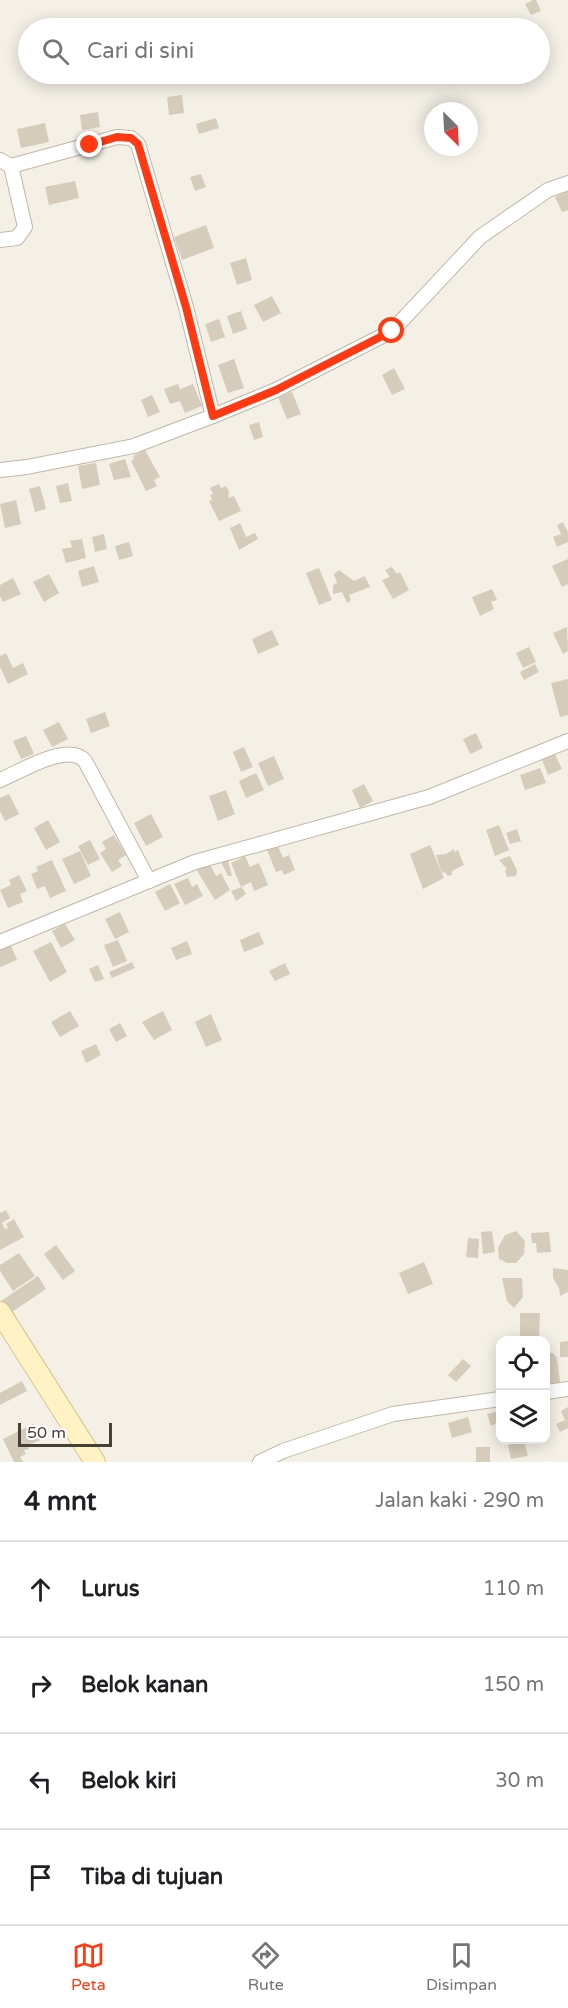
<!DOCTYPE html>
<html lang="id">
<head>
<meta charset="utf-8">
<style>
	:root { --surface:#fff; --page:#f6f6f6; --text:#202124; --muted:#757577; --line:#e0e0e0; --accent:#ff3a12 }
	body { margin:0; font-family:"Varela Round",sans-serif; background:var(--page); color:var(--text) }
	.controls { position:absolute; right:18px; bottom:18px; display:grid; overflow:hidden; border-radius:12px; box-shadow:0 3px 15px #0003 }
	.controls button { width:54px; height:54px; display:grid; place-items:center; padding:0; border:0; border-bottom:2px solid var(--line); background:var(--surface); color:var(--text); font:30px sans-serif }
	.compass { position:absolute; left:424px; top:102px; width:54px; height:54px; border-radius:50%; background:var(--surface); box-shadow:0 3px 15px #0003; rotate:156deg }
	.scale { position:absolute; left:18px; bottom:15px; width:94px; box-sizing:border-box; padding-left:6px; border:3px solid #474135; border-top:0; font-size:16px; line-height:21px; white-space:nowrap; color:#474135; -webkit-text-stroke:4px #fff; paint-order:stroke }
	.stop { position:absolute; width:18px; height:18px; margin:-14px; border:4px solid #ff3a12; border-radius:50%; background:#fff }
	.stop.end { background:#ff3a12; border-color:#fff; box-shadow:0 2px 6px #0008 }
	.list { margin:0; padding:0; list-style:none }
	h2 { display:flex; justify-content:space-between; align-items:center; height:78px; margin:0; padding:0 24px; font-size:26px }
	h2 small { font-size:20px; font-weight:400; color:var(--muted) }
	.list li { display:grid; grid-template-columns:39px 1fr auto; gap:18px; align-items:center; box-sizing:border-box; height:96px; padding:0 24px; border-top:2px solid var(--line) }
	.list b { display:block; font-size:22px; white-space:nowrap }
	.list em { font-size:20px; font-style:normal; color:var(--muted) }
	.icon { flex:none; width:33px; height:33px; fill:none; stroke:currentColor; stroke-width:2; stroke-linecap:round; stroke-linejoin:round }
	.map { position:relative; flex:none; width:568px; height:1462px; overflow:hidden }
	.search { position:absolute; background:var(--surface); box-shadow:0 3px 15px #0003; left:18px; right:18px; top:18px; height:66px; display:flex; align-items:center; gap:15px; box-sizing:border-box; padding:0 21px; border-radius:33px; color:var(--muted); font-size:22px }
	.sheet { height:462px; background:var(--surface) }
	nav { display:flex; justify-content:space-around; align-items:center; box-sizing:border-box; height:84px; border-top:2px solid var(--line); background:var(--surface); font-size:16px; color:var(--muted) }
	nav a { display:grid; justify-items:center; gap:3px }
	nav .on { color:var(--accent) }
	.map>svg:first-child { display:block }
	.building { fill:#d6ccbb }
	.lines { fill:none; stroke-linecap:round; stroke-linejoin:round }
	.street-casing { stroke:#c0b8a8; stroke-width:16 }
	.secondary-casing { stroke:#d7c594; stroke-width:22 }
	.street { stroke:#fff; stroke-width:14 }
	.secondary { stroke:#fff2c5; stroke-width:20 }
	.route { stroke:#ff3a12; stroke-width:8 }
</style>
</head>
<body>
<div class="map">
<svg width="568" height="1462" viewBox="0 0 568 1462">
	<rect width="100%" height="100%" fill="#f4f0e6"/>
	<g class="building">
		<polygon points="533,0 536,0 541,11 531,15 525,4"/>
		<polygon points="182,95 184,113 169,115 167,97"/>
		<polygon points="98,112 100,127 82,130 80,115"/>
		<polygon points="216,118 219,128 199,134 196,124"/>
		<polygon points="45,123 49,142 21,148 17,129"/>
		<polygon points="201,174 206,187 195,191 190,177"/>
		<polygon points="75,181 79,198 49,205 45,187"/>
		<polygon points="568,191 568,210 562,212 555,197"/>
		<polygon points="206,225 214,248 182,260 174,237"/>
		<polygon points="246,258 252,280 237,285 230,263"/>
		<polygon points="272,296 281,313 263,322 254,305"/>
		<polygon points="241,311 247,329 233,334 227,316"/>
		<polygon points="219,319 225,337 211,342 205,324"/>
		<polygon points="234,359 244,388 228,393 218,365"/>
		<polygon points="394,368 405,389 392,395 382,375"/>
		<polygon points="178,384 180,389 193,384 202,406 185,413 180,401 170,404 164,389"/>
		<polygon points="292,392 301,414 287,419 278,397"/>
		<polygon points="152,395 160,412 148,417 141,400"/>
		<polygon points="259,422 263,437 254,440 249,425"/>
		<polygon points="145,450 160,477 154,480 157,486 146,491 131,461 134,459 133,456"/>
		<polygon points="125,459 131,477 114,480 109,464"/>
		<polygon points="96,463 100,485 82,489 78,466"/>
		<polygon points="68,483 72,501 60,503 56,486"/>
		<polygon points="219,484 221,488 226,486 230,494 228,494 229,498 234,496 241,511 219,521 209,501 212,500 210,495 213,494 210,488"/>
		<polygon points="40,486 46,509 35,512 29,489"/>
		<polygon points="16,500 21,524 5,528 0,504"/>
		<polygon points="563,522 568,532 568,542 557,547 553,537 561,534 557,525"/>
		<polygon points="240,523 246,537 255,533 258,539 239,550 230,528"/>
		<polygon points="104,534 107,549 95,552 92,537"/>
		<polygon points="82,539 86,558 66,563 62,549 72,547 70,541"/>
		<polygon points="129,542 133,556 119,560 115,546"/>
		<polygon points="568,559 568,584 562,587 552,566"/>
		<polygon points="94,566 99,582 82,587 78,571"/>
		<polygon points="392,567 397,574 400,572 409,590 393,599 382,580 390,577 385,570"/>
		<polygon points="319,568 332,600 319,605 306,573"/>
		<polygon points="339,570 354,581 365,576 370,587 349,595 351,600 347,603 342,592 333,594 333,585 337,583 334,574"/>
		<polygon points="49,574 59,593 44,602 33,582"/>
		<polygon points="13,578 21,594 3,602 0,596 0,585"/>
		<polygon points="492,589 497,600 491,602 494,609 480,616 472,597"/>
		<polygon points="567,627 568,651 563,654 553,633"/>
		<polygon points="272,630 279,645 258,654 252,639"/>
		<polygon points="529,647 536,662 523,668 516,653"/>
		<polygon points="6,653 13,668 23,663 28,674 8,684 0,667 0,656"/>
		<polygon points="535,664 539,672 524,680 520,672"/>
		<polygon points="568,679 568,715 560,717 551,683"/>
		<polygon points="105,712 110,726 91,733 86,719"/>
		<polygon points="59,722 68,739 52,747 43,730"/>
		<polygon points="476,733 483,748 470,754 463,739"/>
		<polygon points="26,736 34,754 21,759 13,741"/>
		<polygon points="244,747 253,767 241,772 233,752"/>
		<polygon points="555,754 562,769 548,775 542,760"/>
		<polygon points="274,756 284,779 268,786 258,763"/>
		<polygon points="540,768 546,783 525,790 520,775"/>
		<polygon points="256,773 264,790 246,798 239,781"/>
		<polygon points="364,784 373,801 360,808 352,790"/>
		<polygon points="226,790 235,814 218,821 209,796"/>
		<polygon points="9,794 19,814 5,821 0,811 0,798"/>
		<polygon points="151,814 163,837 146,846 134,823"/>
		<polygon points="48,820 60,842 46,850 34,828"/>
		<polygon points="499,825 509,850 495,856 486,830"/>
		<polygon points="517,829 521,841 510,844 506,833"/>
		<polygon points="114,835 126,855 118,860 122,866 112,872 100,853 106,849 102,842"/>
		<polygon points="90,840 100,859 88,865 78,846"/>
		<polygon points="430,845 444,878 423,889 410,854"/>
		<polygon points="278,846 283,858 289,855 295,870 284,875 282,870 276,872 267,850"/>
		<polygon points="454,849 454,852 458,850 464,865 452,871 452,875 448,876 445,872 442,873 436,855 446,854"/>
		<polygon points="80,851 91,876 74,884 62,859"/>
		<polygon points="245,856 250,867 259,863 268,885 254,891 251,882 241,887 231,863"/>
		<polygon points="510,856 517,870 516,876 507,877 505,870 507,869 499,860"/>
		<polygon points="52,860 66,891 50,898 45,886 37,889 31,874 38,871 36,867"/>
		<polygon points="220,860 228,860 232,876 228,876"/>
		<polygon points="209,862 216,876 221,873 230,890 215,900 196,869"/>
		<polygon points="19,875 27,891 20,894 23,902 8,908 0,890 11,885 9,880"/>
		<polygon points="188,878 192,887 197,884 203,896 185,905 174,884"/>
		<polygon points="170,884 180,903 165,911 155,892"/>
		<polygon points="242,887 246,894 236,901 231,891"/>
		<polygon points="120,912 129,932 115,939 105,919"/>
		<polygon points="65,924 75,940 61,948 52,931"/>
		<polygon points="259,932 264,944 244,952 240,940"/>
		<polygon points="118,940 127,961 113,967 104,945"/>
		<polygon points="9,941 17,960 0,967 0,945"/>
		<polygon points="187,941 192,954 176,960 171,948"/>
		<polygon points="51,942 67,972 50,982 33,951"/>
		<polygon points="132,962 135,968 112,978 109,972"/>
		<polygon points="285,963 290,974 275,981 269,971"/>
		<polygon points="98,965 104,979 95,982 89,969"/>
		<polygon points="70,1011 79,1026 60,1037 51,1022"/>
		<polygon points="163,1011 172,1030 154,1040 142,1022"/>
		<polygon points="211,1014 222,1040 206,1047 195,1022"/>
		<polygon points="120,1023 127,1036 116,1042 109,1029"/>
		<polygon points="96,1044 101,1055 86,1063 81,1051"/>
		<polygon points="6,1210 10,1218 2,1223 5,1229 8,1228 6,1224 14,1219 24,1237 0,1250 0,1213"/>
		<polygon points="492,1231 495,1252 483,1254 481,1232"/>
		<polygon points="516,1231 525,1241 524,1254 516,1263 507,1263 499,1259 498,1248 505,1235"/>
		<polygon points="549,1232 551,1252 537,1253 536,1243 532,1243 531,1233"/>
		<polygon points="468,1238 479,1239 478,1258 466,1257"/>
		<polygon points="56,1245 75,1271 63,1280 44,1254"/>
		<polygon points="19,1253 35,1276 13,1291 0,1271 0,1265"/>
		<polygon points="424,1262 433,1284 408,1294 399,1273"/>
		<polygon points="553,1268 568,1270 568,1292 560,1296 559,1288 553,1278"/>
		<polygon points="38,1276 46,1289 9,1314 1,1301"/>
		<polygon points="502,1278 522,1278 523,1297 514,1308 507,1301"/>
		<polygon points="520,1313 540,1313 539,1340 520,1339"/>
		<polygon points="568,1341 568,1357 560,1357 560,1342"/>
		<polygon points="546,1353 553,1353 557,1358 560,1382 547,1386 546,1385"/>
		<polygon points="463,1359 471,1366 456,1382 448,1375"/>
		<polygon points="22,1381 27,1391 0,1405 0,1393"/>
		<polygon points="568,1407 568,1428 560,1432 556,1424 565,1420 561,1411"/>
		<polygon points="500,1411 500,1421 491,1426 487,1414"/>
		<polygon points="468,1417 472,1432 452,1438 448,1423"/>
		<polygon points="33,1424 41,1440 28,1445 29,1449 24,1450 26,1454 20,1457 23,1462 14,1462 3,1439"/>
		<polygon points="524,1441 528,1456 511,1459 508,1445"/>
		<rect x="476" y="1447" width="14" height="15"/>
	</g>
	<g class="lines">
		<g class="street-casing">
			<g id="street">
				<polyline points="0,160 11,166 25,227 17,238 0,240"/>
				<polyline points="11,166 117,137 131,138 138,144 186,307 213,416 276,390 392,331 480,237 548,190 568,183"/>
				<polyline points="0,470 27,467 134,446 213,416"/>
				<path d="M0 780C20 772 68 741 85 761L149 881"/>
				<polyline points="0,942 195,862 429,797 568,741"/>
				<polyline points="546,1392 568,1389"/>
				<polyline points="260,1462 283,1451 393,1414 500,1399"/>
			</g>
		</g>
		<g class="secondary-casing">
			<polyline id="secondary" points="0,1312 95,1462"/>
		</g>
		<use href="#street" class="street"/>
		<use href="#secondary" class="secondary"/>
	</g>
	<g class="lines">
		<polyline class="route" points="90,145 117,137 131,138 138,144 186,307 213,416 276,390 392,331"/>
	</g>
</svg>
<div class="controls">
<button><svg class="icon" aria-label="locate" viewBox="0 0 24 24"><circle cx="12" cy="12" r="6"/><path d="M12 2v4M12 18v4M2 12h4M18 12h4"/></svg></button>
<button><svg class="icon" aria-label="layers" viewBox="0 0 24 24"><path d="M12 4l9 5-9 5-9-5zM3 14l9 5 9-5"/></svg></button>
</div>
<svg class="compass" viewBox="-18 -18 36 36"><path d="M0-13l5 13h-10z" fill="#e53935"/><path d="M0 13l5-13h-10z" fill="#757577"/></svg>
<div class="scale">50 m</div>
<div class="stop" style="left:392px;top:331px"></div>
<div class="stop end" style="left:90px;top:145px"></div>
<div class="search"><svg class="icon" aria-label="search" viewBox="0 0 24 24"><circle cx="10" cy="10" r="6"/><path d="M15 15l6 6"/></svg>Cari di sini</div>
</div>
<section class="sheet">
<h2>4 mnt<small>Jalan kaki · 290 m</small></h2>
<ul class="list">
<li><svg class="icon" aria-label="ahead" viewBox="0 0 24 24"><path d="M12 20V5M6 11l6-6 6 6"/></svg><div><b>Lurus</b></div><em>110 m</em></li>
<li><svg class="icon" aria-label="right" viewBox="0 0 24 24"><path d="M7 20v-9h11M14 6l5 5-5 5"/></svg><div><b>Belok kanan</b></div><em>150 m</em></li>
<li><svg class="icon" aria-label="left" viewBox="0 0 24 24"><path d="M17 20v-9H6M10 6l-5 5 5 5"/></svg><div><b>Belok kiri</b></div><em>30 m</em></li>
<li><svg class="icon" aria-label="arrive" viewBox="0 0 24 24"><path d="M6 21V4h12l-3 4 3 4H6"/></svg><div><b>Tiba di tujuan</b></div></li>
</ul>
</section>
<nav>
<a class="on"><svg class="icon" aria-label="map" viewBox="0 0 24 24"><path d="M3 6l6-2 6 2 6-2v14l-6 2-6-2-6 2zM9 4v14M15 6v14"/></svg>Peta</a>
<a><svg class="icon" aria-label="directions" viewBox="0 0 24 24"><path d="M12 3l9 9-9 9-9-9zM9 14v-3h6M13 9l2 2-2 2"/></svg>Rute</a>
<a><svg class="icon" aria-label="saved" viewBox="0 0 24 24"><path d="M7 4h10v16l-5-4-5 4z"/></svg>Disimpan</a>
</nav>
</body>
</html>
